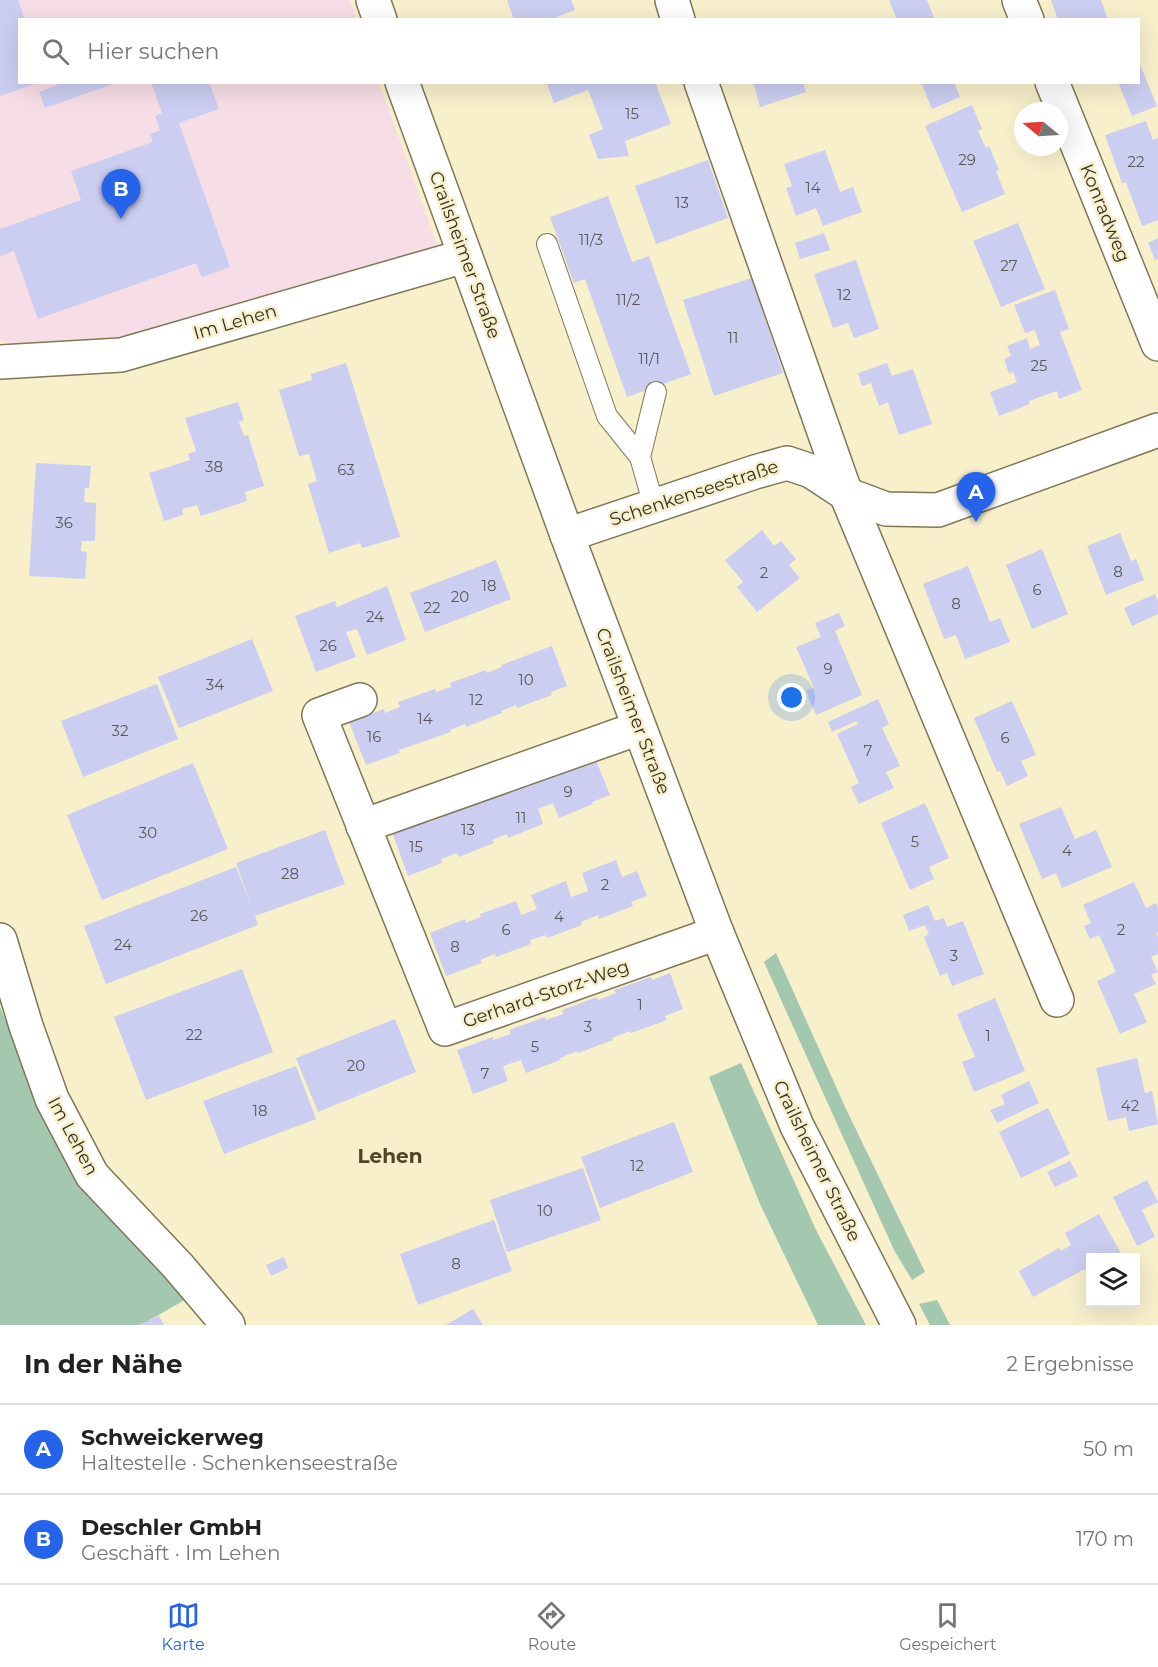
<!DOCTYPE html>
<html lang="de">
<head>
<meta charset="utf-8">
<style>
	:root { --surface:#fff; --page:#f2f2f2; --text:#222; --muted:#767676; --line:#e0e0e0; --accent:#2563eb }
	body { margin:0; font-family:Montserrat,sans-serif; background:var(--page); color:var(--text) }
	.controls { position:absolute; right:18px; bottom:18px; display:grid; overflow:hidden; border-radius:0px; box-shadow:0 6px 24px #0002 }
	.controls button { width:54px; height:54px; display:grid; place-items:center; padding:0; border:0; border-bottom:2px solid var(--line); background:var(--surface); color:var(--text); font:30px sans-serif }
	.compass { position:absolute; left:1014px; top:102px; width:54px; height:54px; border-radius:50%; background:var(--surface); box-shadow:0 6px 24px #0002; rotate:288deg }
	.you { position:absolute; left:792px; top:698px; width:21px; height:21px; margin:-15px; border:4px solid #fff; border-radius:50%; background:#1a73e8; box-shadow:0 0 0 9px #1a73e833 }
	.badge { display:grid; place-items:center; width:39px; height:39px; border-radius:50%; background:var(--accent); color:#fff; font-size:20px; font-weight:700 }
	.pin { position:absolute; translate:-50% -50px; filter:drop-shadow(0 2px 3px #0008) }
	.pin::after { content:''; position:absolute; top:32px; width:21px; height:18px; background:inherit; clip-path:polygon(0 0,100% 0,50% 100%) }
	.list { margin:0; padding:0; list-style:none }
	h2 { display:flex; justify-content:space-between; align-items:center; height:78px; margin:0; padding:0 24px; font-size:26px }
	h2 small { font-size:20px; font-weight:400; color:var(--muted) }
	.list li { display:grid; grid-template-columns:39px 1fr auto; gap:18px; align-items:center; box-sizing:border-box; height:90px; padding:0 24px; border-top:2px solid var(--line) }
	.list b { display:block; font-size:22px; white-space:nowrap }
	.list p { margin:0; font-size:20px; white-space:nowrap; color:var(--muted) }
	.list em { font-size:20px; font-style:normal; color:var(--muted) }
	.icon { flex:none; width:33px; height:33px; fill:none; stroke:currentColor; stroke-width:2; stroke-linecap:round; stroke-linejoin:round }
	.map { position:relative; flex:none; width:1158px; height:1325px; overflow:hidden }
	.search { position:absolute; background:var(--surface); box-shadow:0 6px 24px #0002; left:18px; right:18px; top:18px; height:66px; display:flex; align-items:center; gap:15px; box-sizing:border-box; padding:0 21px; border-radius:0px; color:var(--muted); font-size:22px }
	.sheet { height:258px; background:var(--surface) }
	nav { display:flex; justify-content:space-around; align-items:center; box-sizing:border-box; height:84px; border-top:2px solid var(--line); background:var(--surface); font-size:16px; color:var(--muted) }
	nav a { display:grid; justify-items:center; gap:3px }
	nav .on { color:var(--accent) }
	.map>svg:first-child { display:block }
	.commercial { fill:#f7dde5 }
	.green { fill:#a4c7b0 }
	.building { fill:#cbcef1 }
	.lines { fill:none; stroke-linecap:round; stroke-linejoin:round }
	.lane-casing { stroke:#7f7756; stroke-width:22 }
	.street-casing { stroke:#7f7756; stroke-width:36 }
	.secondary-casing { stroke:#7f7756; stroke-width:36 }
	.lane { stroke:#fff; stroke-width:20 }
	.street { stroke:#fff; stroke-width:33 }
	.secondary { stroke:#fff; stroke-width:33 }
	.labels { text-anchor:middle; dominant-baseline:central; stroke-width:5; stroke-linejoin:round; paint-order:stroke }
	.number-label { font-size:15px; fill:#5a5856 }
	.street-label { font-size:18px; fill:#343122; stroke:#f8efcb }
	.neighbourhood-label { font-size:20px; font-weight:bold; fill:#4d4525; stroke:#f8efcb }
</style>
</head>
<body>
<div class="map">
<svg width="1158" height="1325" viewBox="0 0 1158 1325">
	<rect width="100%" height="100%" fill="#f8efcb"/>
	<polygon class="commercial" points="0,0 350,0 357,19 20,20 20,82 379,83 438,247 115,350 47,357 0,340"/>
	<g class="green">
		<polygon points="776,953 846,1109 925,1272 912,1280 894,1250 764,962"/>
		<polygon points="0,1007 64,1160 188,1298 141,1325 0,1325"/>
		<polygon points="741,1063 816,1230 866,1325 818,1325 760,1204 709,1077"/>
		<polygon points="937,1300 950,1325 930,1325 919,1304"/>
	</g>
	<g class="building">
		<polygon points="0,0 18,0 25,20 20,20 20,82 38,83 0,96"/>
		<polygon points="507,0 571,0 575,10 549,20 514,20"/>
		<polygon points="889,0 927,0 935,20 897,20"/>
		<polygon points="1051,0 1101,0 1108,20 1058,20"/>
		<polygon points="1141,67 1157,106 1132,116 1118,82 1138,82 1138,68"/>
		<polygon points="66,82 116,82 116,83 45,108 39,92"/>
		<polygon points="151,82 209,82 219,109 179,123 230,267 202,277 196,263 38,319 14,251 0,256 0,229 81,200 71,171 153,142 150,134 160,130 155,116 162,113"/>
		<polygon points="546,82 655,82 671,124 625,141 629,156 598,159 589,135 603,129 588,90 554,103"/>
		<polygon points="753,82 803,82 806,92 760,107"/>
		<polygon points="921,82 954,82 960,97 932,109"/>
		<polygon points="972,105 982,129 978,131 986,148 989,146 999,170 996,171 1005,194 962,212 925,126"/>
		<polygon points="1146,121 1153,140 1158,138 1158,220 1142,226 1126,182 1122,183 1105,135"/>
		<polygon points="825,150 840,192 853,187 862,212 823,226 816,208 796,216 786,188 792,186 784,164"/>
		<polygon points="708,160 728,218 656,244 635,186"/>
		<polygon points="608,196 632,262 649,256 691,374 627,397 585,279 574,283 550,217"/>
		<polygon points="1018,223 1045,289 1001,307 973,241"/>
		<polygon points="824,233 830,250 800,259 795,243"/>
		<polygon points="1158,238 1158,259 1155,260 1148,243"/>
		<polygon points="856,260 879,329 854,338 848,323 833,328 814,274"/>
		<polygon points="752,278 783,373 714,396 683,300"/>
		<polygon points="1055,290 1069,329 1060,332 1082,390 1059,399 1057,391 1029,401 1030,404 999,416 990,392 1017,382 1013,372 1009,374 1004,359 1011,356 1007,346 1027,338 1030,349 1040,345 1035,330 1025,333 1014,305"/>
		<polygon points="346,363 400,537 362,548 360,543 329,553 308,484 317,481 309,454 299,456 279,390 312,380 311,374"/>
		<polygon points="887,363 892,376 913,369 932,424 899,435 888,402 879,406 871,383 862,386 858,373"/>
		<polygon points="238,402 244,420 239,422 244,436 248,435 264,486 245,492 247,501 201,516 197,505 182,509 183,515 164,521 149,473 190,460 188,454 196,451 185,418"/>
		<polygon points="36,463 91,466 89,488 85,488 84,502 96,503 95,541 82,541 81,551 87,552 85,579 29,576"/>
		<polygon points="762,530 774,546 781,541 796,559 789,565 800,578 757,612 737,587 743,582 725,560"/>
		<polygon points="1120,533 1131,561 1136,559 1144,580 1106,595 1087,546"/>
		<polygon points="1042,549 1068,614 1032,629 1006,565"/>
		<polygon points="496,560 511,599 425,632 410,593"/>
		<polygon points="968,566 990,622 1000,618 1010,642 965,659 956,635 944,639 923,584"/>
		<polygon points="387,586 406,640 367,655 357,629 346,632 356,657 316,672 295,616 335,601 337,607"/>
		<polygon points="1155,594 1158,602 1158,614 1132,626 1124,608"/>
		<polygon points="839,613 845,626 835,631 862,695 816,715 806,691 814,688 796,647 821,637 815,623"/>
		<polygon points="252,639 273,691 179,728 158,677"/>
		<polygon points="552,646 567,686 551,692 552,695 517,708 516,705 501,711 502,713 466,727 465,724 450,730 451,732 399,750 400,753 366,765 349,722 384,709 385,713 400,707 398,702 435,689 436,692 451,687 450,683 486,670 487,673 502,667 501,665"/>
		<polygon points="157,684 178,739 83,777 61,721"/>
		<polygon points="878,699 889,724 882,728 900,766 886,772 894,788 859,804 851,787 859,783 837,734 858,724 856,721 832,732 828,722"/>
		<polygon points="1012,701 1036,755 1021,761 1028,776 1007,786 1000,771 997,772 974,718"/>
		<polygon points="595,758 610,795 592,802 593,804 559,818 553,803 538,809 543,824 508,838 507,834 492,840 494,843 459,857 457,853 441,859 442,863 408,876 392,832 426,820 427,823 443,817 442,813 477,800 478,804 493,798 492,794 527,781 529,785"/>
		<polygon points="193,763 228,849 102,900 67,815"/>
		<polygon points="925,803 949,858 929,867 934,879 910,890 881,823"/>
		<polygon points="1061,807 1075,839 1096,830 1112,867 1062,888 1056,873 1042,879 1019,824"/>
		<polygon points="325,830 345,884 255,916 258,925 106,984 84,926 236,867 252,908 236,863"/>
		<polygon points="616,860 622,877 637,871 647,896 631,902 633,906 599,919 598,915 581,922 582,925 547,938 546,935 530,940 531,944 496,957 495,954 480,960 482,963 446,976 430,933 465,919 466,923 481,917 480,914 516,901 521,915 537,909 531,895 566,881 571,897 588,891 582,873"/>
		<polygon points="1134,882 1146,908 1156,903 1158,908 1158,932 1156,933 1158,938 1158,954 1151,957 1158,972 1151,975 1156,984 1134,994 1147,1022 1120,1034 1097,981 1116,972 1099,935 1090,939 1084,926 1091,923 1083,905"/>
		<polygon points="928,905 935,921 944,918 947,927 963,921 984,974 952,986 947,973 940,976 924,937 929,934 925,925 909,931 903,915"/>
		<polygon points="242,969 273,1052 146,1100 114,1017"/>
		<polygon points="670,973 683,1009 665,1016 667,1020 631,1033 630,1031 612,1038 613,1040 578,1053 577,1051 560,1058 560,1060 526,1073 521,1060 503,1066 508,1081 473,1094 457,1050 493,1037 493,1040 511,1034 509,1030 545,1017 546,1020 563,1014 562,1010 597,997 598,1000 616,993 614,990 651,977 652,980"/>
		<polygon points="995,998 1025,1071 974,1092 962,1062 975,1057 957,1014"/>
		<polygon points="395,1019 416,1072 318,1112 296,1058"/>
		<polygon points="1137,1058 1145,1093 1152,1091 1158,1124 1129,1131 1126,1117 1108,1121 1096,1068"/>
		<polygon points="296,1066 316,1119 224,1154 203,1101"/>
		<polygon points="1029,1081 1039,1103 997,1123 990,1110 1005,1104 1001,1095"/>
		<polygon points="1048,1108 1070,1154 1021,1178 999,1132"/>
		<polygon points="674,1122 693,1172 600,1208 581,1157"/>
		<polygon points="1070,1161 1078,1176 1055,1187 1047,1172"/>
		<polygon points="583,1168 601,1220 507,1252 490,1200"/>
		<polygon points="1147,1180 1158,1202 1142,1210 1155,1237 1137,1246 1113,1197"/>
		<polygon points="1099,1214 1123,1257 1090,1257 1090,1280 1085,1269 1033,1297 1019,1271 1059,1248 1061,1251 1071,1245 1065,1233"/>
		<polygon points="494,1220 512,1271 418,1305 400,1254"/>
		<polygon points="284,1257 288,1268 271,1276 266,1265"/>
		<polygon points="473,1309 483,1325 446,1325"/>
		<polygon points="159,1316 164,1325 138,1325"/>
	</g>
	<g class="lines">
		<g class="lane-casing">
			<g id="lane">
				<polyline points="547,244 607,416 640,457 654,506"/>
				<polyline points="640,457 656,392"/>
			</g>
		</g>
		<g class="street-casing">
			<g id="street">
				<polyline points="672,0 678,20"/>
				<polyline points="1019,0 1027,20"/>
				<polyline points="701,82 846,494 1057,1000"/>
				<polyline points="1052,82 1158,344"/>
				<polyline points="0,362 121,355 465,256"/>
				<polyline points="567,535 755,472 787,463 811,471 846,494 886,509 938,510 1158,430"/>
				<polyline points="360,700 319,715 445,1029 717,933"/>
				<polyline points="363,826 639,728"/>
				<polyline points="0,940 26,1026 52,1099 92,1175 178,1266 228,1325"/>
			</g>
		</g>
		<g class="secondary-casing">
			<g id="secondary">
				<polyline points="373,0 380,20"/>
				<polyline points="402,82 567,535 717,933 797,1126 899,1325"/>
			</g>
		</g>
		<use href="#lane" class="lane"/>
		<use href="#street" class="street"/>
		<use href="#secondary" class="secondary"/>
	</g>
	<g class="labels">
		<g class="number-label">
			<text x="632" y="113">15</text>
			<text x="967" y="159">29</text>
			<text x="1136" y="161">22</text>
			<text x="813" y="187">14</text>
			<text x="682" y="202">13</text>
			<text x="591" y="239">11/3</text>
			<text x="1009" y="265">27</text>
			<text x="844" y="294">12</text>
			<text x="628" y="299">11/2</text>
			<text x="733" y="337">11</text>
			<text x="649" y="358">11/1</text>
			<text x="1039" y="365">25</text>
			<text x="214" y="466">38</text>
			<text x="346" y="469">63</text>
			<text x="64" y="522">36</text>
			<text x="1118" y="571">8</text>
			<text x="764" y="572">2</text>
			<text x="489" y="585">18</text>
			<text x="1037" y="589">6</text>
			<text x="460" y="596">20</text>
			<text x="956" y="603">8</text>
			<text x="432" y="607">22</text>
			<text x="375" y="616">24</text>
			<text x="328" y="645">26</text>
			<text x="828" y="668">9</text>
			<text x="526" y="679">10</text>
			<text x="215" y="684">34</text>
			<text x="476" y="699">12</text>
			<text x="425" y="718">14</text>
			<text x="120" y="730">32</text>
			<text x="374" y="736">16</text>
			<text x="1005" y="737">6</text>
			<text x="868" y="750">7</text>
			<text x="568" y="791">9</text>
			<text x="521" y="817">11</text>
			<text x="468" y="829">13</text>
			<text x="148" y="832">30</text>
			<text x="915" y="841">5</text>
			<text x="416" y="846">15</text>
			<text x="1067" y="850">4</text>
			<text x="290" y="873">28</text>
			<text x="605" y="884">2</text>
			<text x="199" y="915">26</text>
			<text x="559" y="916">4</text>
			<text x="506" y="929">6</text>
			<text x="1121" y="929">2</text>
			<text x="123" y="944">24</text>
			<text x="455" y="946">8</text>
			<text x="954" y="955">3</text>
			<text x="640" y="1004">1</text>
			<text x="588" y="1026">3</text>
			<text x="194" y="1034">22</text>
			<text x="988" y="1035">1</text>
			<text x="535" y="1046">5</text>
			<text x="356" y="1065">20</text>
			<text x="485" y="1073">7</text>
			<text x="1130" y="1105">42</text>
			<text x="260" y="1110">18</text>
			<text x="637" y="1165">12</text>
			<text x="545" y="1210">10</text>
			<text x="456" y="1263">8</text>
		</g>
		<g class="street-label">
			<text transform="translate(1105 213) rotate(68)">Konradweg</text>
			<text transform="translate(465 255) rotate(70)">Crailsheimer Straße</text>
			<text transform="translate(235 322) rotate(-16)">Im Lehen</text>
			<text transform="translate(694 493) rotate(-18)">Schenkenseestraße</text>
			<text transform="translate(633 711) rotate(69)">Crailsheimer Straße</text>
			<text transform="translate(546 994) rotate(-19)">Gerhard-Storz-Weg</text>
			<text transform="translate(73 1136) rotate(62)">Im Lehen</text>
			<text transform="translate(817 1161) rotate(64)">Crailsheimer Straße</text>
		</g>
		<g class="neighbourhood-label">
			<text x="390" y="1156">Lehen</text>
		</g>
	</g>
</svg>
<div class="controls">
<button><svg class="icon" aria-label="layers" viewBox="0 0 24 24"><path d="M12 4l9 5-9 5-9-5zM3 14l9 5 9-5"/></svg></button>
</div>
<svg class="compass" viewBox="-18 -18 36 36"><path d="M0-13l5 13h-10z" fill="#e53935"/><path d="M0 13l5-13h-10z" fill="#767676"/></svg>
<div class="you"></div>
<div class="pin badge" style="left:976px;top:522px">A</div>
<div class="pin badge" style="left:121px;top:219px">B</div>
<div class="search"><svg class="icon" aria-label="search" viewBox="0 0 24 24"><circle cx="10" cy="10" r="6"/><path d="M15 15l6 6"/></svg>Hier suchen</div>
</div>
<section class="sheet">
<h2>In der Nähe<small>2 Ergebnisse</small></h2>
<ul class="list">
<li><span class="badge">A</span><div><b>Schweickerweg</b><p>Haltestelle · Schenkenseestraße</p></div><em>50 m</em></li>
<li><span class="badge">B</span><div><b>Deschler GmbH</b><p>Geschäft · Im Lehen</p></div><em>170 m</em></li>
</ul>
</section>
<nav>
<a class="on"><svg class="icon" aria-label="map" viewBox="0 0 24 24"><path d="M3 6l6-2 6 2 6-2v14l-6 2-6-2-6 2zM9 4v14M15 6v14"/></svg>Karte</a>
<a><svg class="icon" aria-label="directions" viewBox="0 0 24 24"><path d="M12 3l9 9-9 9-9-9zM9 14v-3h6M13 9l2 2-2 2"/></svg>Route</a>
<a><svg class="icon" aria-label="saved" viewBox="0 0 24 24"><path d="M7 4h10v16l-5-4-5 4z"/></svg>Gespeichert</a>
</nav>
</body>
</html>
